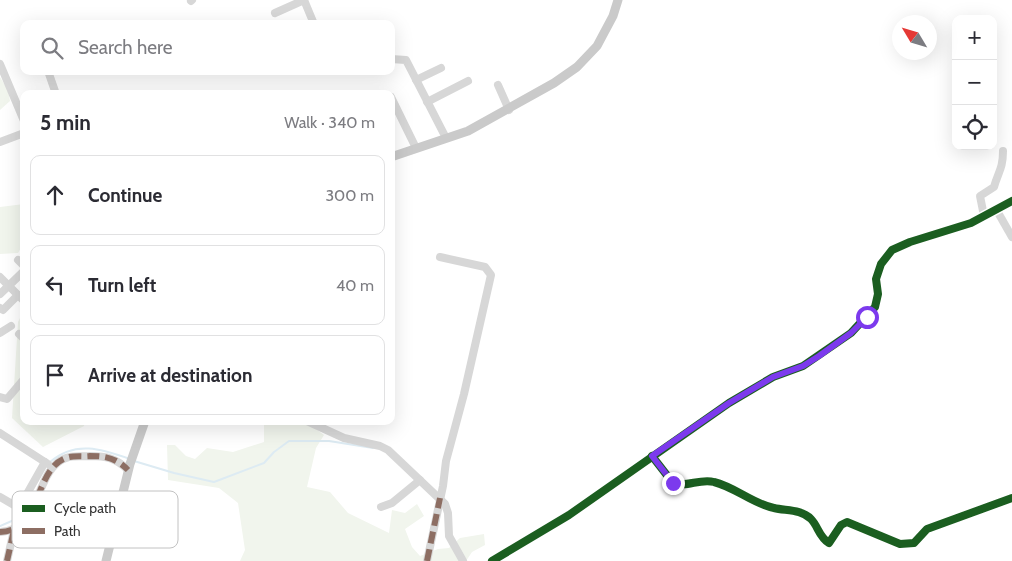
<!DOCTYPE html>
<html lang="en">
<head>
<meta charset="utf-8">
<style>
	:root { --surface:#fff; --page:#f2f2f3; --text:#2b2b33; --muted:#7c7c81; --line:#e1e1e2 }
	body { margin:0; font-family:Cabin,sans-serif; background:var(--page); color:var(--text) }
	.controls { position:absolute; right:15px; top:15px; display:grid; overflow:hidden; border-radius:10px; box-shadow:0 5px 20px #0002 }
	.controls button { width:45px; height:45px; display:grid; place-items:center; padding:0; border:0; border-bottom:1px solid var(--line); background:var(--surface); color:var(--text); font:25px sans-serif }
	.compass { position:absolute; left:892px; top:15px; width:45px; height:45px; border-radius:50%; background:var(--surface); box-shadow:0 5px 20px #0002; rotate:308deg }
	.stop { position:absolute; width:15px; height:15px; margin:-11px; border:4px solid #7c3aed; border-radius:50%; background:#fff }
	.stop.end { background:#7c3aed; border-color:#fff; box-shadow:0 1px 5px #0008 }
	.list { margin:0; padding:0; list-style:none }
	h2 { display:flex; justify-content:space-between; align-items:center; height:65px; margin:0; padding:0 20px; font-size:21px }
	h2 small { font-size:16px; font-weight:400; color:var(--muted) }
	.list li { display:grid; grid-template-columns:32px 1fr auto; gap:15px; align-items:center; box-sizing:border-box; height:80px; margin:0 10px 10px; padding:0 10px; border:1px solid var(--line); border-radius:10px }
	.list b { display:block; font-size:19px; white-space:nowrap }
	.list em { font-size:16px; font-style:normal; color:var(--muted) }
	.icon { flex:none; width:28px; height:28px; fill:none; stroke:currentColor; stroke-width:2; stroke-linecap:round; stroke-linejoin:round }
	.map { position:relative; flex:none; width:1012px; height:561px; overflow:hidden }
	.search { position:absolute; background:var(--surface); box-shadow:0 5px 20px #0002; left:20px; top:20px; width:375px; height:55px; display:flex; align-items:center; gap:12px; box-sizing:border-box; padding:0 18px; border-radius:10px; color:var(--muted); font-size:19px }
	.panel { position:absolute; background:var(--surface); box-shadow:0 5px 20px #0002; left:20px; top:90px; width:375px; height:335px; border-radius:10px }
	.map>svg:first-child { display:block }
	.green { fill:#f1f5ed }
	.lines { fill:none; stroke-linecap:round; stroke-linejoin:round }
	.stream { stroke:#ddebf3; stroke-width:2 }
	.minor { stroke:#d7d7d7; stroke-width:8 }
	.major { stroke:#cacaca; stroke-width:9 }
	.quiet { stroke:#8d6e63; stroke-width:6; stroke-dasharray:12 6; stroke-linecap:butt }
	.cycleway-casing { stroke:#fff; stroke-width:11 }
	.cycleway { stroke:#1b5e20; stroke-width:8 }
	.route { stroke:#7c3aed; stroke-width:6 }
	.key { fill:#fff; stroke:#c2c2c2; stroke-width:1 }
	.key-label { font-size:14px; fill:#333 }
</style>
</head>
<body>
<div class="map">
<svg width="1012" height="561" viewBox="0 0 1012 561">
	<rect width="100%" height="100%" fill="#fff"/>
	<g class="green">
		<polygon points="0,77 8,90 10,101 0,110"/>
		<polygon points="24,204 24,243 18,253 0,254 0,207"/>
		<polygon points="24,310 24,421 85,421 84,426 43,447 12,418 18,322"/>
		<polygon points="264,421 305,421 324,435 316,448 307,487 330,492 348,513 389,533 392,510 405,513 417,504 424,516 405,529 412,547 420,556 438,549 449,548 460,538 484,534 485,545 472,552 466,561 240,561 245,550 238,503 219,488 168,480 167,445 175,445 186,456 195,459 207,448 233,452 264,442"/>
	</g>
	<g class="lines">
		<g class="stream">
			<polyline points="134,461 174,473 214,482 264,463 274,452 289,441 329,441 373,448"/>
			<path d="M50 462C75 440 102 449 130 459"/>
			<polyline points="0,526 14,520 20,510"/>
		</g>
		<g class="minor">
			<polyline points="304,0 314,24"/>
			<polyline points="191,1 192,0"/>
			<polyline points="275,13 304,0"/>
			<polyline points="391,59 406,60 446,138"/>
			<polyline points="0,64 24,121"/>
			<polyline points="48,71 56,94"/>
			<polyline points="416,80 441,68"/>
			<polyline points="498,85 509,110"/>
			<polyline points="391,97 416,148"/>
			<polyline points="427,102 468,81"/>
			<polyline points="0,142 24,133"/>
			<polyline points="996,209 1012,237"/>
			<path d="M984 216 980 196 994 187C998 172 1003 169 1003 151"/>
			<polyline points="18,260 24,266"/>
			<polyline points="0,277 24,301"/>
			<polyline points="0,294 24,271"/>
			<polyline points="0,308 3,310 18,295"/>
			<polyline points="0,333 11,326"/>
			<polyline points="19,334 24,339"/>
			<polyline points="0,397 7,399 24,379"/>
			<polyline points="307,421 344,438 380,446 388,450 445,504 448,513 449,536 463,561"/>
			<polyline points="0,433 48,464"/>
			<path d="M652 456 673 483C686 488 700 478 714 482 735 487 753 504 774 508 786 511 801 509 811 519 818 526 819 537 829 543L841 525 847 522 900 544 914 543 927 529 1012 498"/>
			<polyline points="0,497 19,508 45,462"/>
			<polyline points="381,507 392,503 420,480"/>
			<path d="M0 532C42 531 34 469 66 458 73 455 83 457 90 456 106 456 116 458 128 470"/>
			<polyline points="7,561 14,530"/>
			<polyline points="427,561 443,486 446,461 464,394 491,275 485,267 440,257"/>
			<polyline points="492,561 569,515 729,403 773,377 803,366 851,333 875,307 878,294 876,279 881,264 892,250 910,242 971,223 1012,201"/>
		</g>
		<g class="major">
			<polyline points="391,157 468,131 554,83 577,67 597,46 613,16 618,0"/>
			<polyline points="106,561 130,464 145,421"/>
		</g>
		<g class="quiet">
			<path d="M0 532C42 531 34 469 66 458 73 455 83 457 90 456 106 456 116 458 128 470"/>
			<polyline points="7,561 14,530"/>
			<polyline points="427,561 440,498"/>
		</g>
		<g class="cycleway-casing">
			<g id="cycleway">
				<path d="M652 456 673 483C686 488 700 478 714 482 735 487 753 504 774 508 786 511 801 509 811 519 818 526 819 537 829 543L841 525 847 522 900 544 914 543 927 529 1012 498"/>
				<polyline points="492,561 569,515 729,403 773,377 803,366 851,333 875,307 878,294 876,279 881,264 892,250 910,242 971,223 1012,201"/>
			</g>
		</g>
		<use href="#cycleway" class="cycleway"/>
	</g>
	<g class="lines">
		<polyline class="route" points="673,483 652,456 729,403 773,377 803,366 819,356 851,333 867,317"/>
	</g>
	<rect x="12" y="491" width="166" height="57" rx="8" class="key"/>
	<rect x="22" y="505" width="23" height="7" fill="#1b5e20"/>
	<rect x="22" y="528" width="23" height="6" fill="#8d6e63"/>
	<g class="key-label">
		<text x="54" y="513">Cycle path</text>
		<text x="54" y="536">Path</text>
	</g>
</svg>
<div class="controls">
<button>+</button>
<button>−</button>
<button><svg class="icon" aria-label="locate" viewBox="0 0 24 24"><circle cx="12" cy="12" r="6"/><path d="M12 2v4M12 18v4M2 12h4M18 12h4"/></svg></button>
</div>
<svg class="compass" viewBox="-18 -18 36 36"><path d="M0-13l5 13h-10z" fill="#e53935"/><path d="M0 13l5-13h-10z" fill="#7c7c81"/></svg>
<div class="stop" style="left:867px;top:317px"></div>
<div class="stop end" style="left:673px;top:483px"></div>
<div class="search"><svg class="icon" aria-label="search" viewBox="0 0 24 24"><circle cx="10" cy="10" r="6"/><path d="M15 15l6 6"/></svg>Search here</div>
<section class="panel">
<h2>5 min<small>Walk · 340 m</small></h2>
<ul class="list">
<li><svg class="icon" aria-label="ahead" viewBox="0 0 24 24"><path d="M12 20V5M6 11l6-6 6 6"/></svg><div><b>Continue</b></div><em>300 m</em></li>
<li><svg class="icon" aria-label="left" viewBox="0 0 24 24"><path d="M17 20v-9H6M10 6l-5 5 5 5"/></svg><div><b>Turn left</b></div><em>40 m</em></li>
<li><svg class="icon" aria-label="arrive" viewBox="0 0 24 24"><path d="M6 21V4h12l-3 4 3 4H6"/></svg><div><b>Arrive at destination</b></div></li>
</ul>
</section>
</div>
</body>
</html>
